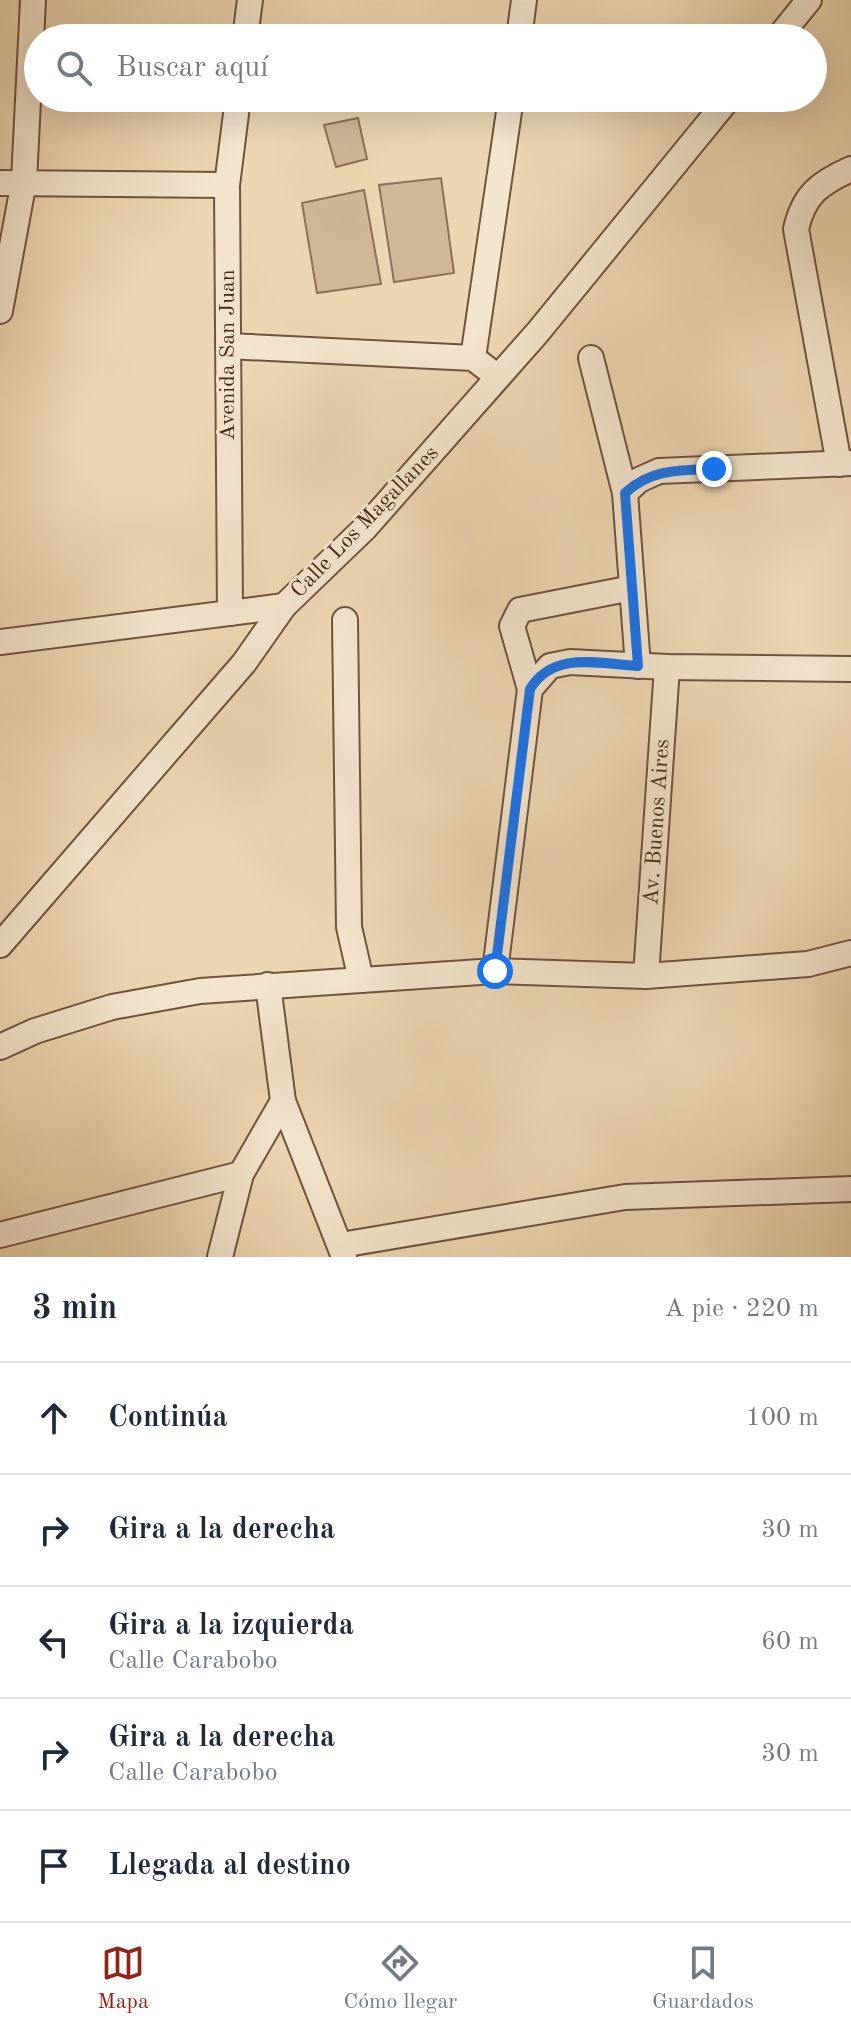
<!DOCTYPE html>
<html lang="es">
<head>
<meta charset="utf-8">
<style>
	:root { --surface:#fff; --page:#f6f6f7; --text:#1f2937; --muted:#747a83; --line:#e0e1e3; --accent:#8f2418 }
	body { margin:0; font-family:"Old Standard TT",serif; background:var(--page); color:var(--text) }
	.stop { position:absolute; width:24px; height:24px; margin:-18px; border:6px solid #1a73e8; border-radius:50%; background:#fff }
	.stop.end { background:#1a73e8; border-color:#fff; box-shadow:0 2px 8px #0008 }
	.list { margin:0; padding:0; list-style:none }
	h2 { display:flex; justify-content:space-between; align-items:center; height:104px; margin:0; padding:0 32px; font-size:34px }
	h2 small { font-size:26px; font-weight:400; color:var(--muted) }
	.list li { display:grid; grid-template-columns:52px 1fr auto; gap:24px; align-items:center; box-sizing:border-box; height:112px; padding:0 32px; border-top:2px solid var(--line) }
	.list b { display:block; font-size:30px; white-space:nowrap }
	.list p { margin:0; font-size:26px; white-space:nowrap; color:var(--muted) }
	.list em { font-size:26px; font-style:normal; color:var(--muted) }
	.icon { flex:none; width:44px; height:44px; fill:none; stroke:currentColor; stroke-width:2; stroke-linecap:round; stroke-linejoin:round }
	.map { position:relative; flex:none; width:851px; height:1257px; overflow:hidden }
	.search { position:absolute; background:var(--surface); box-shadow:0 8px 32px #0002; left:24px; right:24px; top:24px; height:88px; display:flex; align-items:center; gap:20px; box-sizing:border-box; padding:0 28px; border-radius:44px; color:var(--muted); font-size:30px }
	.sheet { height:664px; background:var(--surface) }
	nav { display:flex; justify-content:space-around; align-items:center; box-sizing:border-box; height:112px; border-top:2px solid var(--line); background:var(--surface); font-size:22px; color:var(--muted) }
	nav a { display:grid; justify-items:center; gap:4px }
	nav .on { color:var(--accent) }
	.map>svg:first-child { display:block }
	.green { fill:#d0b897; stroke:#8c7056; stroke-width:2 }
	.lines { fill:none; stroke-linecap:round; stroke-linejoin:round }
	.minor-casing { stroke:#70533d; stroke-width:28 }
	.minor { stroke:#f3e4cc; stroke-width:24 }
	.route { stroke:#1a73e8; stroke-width:10 }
	.labels { text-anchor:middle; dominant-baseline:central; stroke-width:6; stroke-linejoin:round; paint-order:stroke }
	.street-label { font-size:22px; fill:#472716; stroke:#f3e4cc }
</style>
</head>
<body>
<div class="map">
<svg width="851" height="1257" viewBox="0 0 851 1257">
	<rect width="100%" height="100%" fill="#ecd6b1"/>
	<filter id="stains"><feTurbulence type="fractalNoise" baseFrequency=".0025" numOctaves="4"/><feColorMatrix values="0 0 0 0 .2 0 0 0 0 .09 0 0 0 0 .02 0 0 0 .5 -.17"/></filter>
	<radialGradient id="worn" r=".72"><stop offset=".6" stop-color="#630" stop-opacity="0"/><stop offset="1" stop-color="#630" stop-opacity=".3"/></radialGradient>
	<g class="green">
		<polygon points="358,118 367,159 336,167 324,125"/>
		<polygon points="441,178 454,273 394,282 379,185"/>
		<polygon points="364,190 381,284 317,293 302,203"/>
	</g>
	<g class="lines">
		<g class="minor-casing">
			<g id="minor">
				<polyline points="245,38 250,0"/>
				<polyline points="519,38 524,0"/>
				<polyline points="778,38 809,0"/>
				<polyline points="0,183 227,185"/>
				<polyline points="0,311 24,181 33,0"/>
				<polyline points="228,346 473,358 498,377"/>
				<polyline points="473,358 511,98"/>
				<polyline points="591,358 625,493"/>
				<path d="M839 464 796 229C804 194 820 183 851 169"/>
				<polyline points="230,613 227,185 238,98"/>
				<polyline points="345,620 349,927 361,980"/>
				<polyline points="0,642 284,606"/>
				<polyline points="638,666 625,493 639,480 659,471 851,463"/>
				<polyline points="530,689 512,626 520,610 632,588"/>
				<polyline points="0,945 244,663 284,606 365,528 538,332 729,98"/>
				<polyline points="495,971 530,689 550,666 570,662 667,667 851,669"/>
				<polyline points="646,976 667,667"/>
				<polyline points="0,1047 35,1031 112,1007 200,991 495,971 646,976 808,964 851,953"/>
				<polyline points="283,1101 344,1257"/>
				<polyline points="0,1235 241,1174"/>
				<polyline points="341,1245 625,1197 851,1189"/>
				<polyline points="220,1257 241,1174 283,1101 268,985"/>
			</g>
		</g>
		<use href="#minor" class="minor"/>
	</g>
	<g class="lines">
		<path class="route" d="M495 971 530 689C554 650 599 664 638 666L625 493C652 469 679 470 714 469"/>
	</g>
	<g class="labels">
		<g class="street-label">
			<text transform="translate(228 355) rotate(-90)">Avenida San Juan</text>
			<text transform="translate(365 522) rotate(-46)">Calle Los Magallanes</text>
			<text transform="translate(657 822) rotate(-86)">Av. Buenos Aires</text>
		</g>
	</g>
	<rect width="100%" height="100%" filter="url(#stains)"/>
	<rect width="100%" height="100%" fill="url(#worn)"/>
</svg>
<div class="stop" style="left:495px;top:971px"></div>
<div class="stop end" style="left:714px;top:469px"></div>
<div class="search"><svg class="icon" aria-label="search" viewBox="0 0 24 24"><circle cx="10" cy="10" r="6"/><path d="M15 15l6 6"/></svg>Buscar aquí</div>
</div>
<section class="sheet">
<h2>3 min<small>A pie · 220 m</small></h2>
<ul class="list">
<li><svg class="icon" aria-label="ahead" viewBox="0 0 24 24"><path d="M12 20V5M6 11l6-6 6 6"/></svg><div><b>Continúa</b></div><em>100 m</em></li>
<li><svg class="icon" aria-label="right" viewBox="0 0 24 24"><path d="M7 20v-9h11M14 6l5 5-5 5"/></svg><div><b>Gira a la derecha</b></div><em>30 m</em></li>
<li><svg class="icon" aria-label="left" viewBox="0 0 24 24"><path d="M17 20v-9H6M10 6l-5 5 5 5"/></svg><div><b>Gira a la izquierda</b><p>Calle Carabobo</p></div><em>60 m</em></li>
<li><svg class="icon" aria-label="right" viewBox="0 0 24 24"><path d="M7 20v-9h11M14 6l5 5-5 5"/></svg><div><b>Gira a la derecha</b><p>Calle Carabobo</p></div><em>30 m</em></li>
<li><svg class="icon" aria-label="arrive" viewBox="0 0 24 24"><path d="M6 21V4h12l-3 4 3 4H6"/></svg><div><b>Llegada al destino</b></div></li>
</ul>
</section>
<nav>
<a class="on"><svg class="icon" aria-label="map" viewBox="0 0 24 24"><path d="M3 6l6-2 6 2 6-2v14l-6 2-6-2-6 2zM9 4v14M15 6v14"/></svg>Mapa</a>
<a><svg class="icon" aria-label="directions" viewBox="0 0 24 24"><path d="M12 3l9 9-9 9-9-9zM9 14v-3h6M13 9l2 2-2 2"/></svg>Cómo llegar</a>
<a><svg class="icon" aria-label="saved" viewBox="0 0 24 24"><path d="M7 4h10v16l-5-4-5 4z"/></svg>Guardados</a>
</nav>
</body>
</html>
